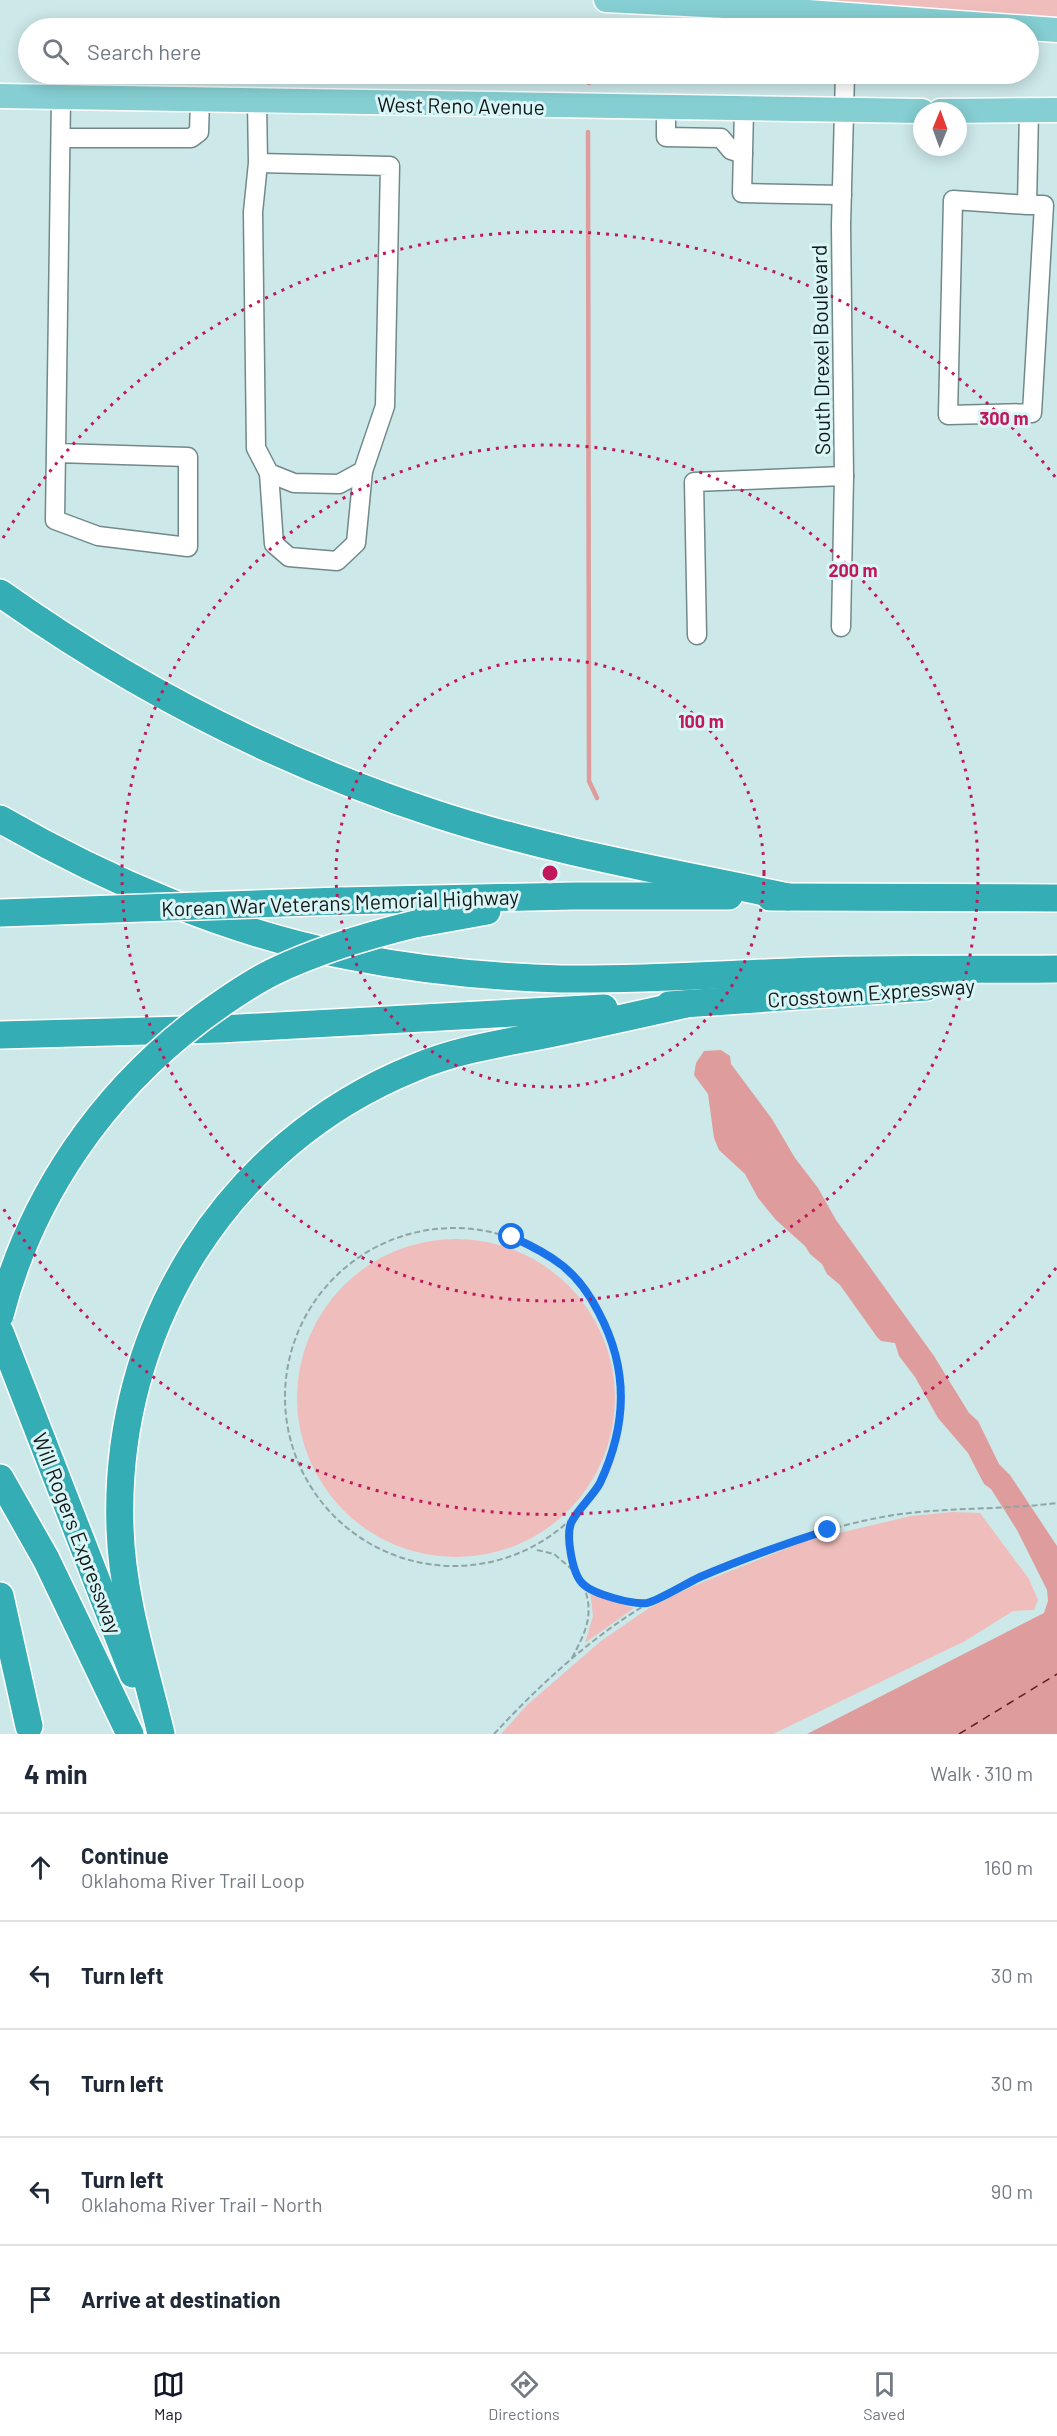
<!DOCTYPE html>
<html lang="en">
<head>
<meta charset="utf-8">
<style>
	:root { --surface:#fff; --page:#f2f2f3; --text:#1f2937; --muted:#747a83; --line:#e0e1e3; --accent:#111827 }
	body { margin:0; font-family:Barlow,sans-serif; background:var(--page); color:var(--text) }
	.compass { position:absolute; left:913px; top:102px; width:54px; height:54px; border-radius:50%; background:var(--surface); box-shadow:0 3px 15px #0003; rotate:1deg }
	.stop { position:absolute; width:18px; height:18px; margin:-14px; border:4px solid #1a73e8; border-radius:50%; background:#fff }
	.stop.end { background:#1a73e8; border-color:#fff; box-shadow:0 2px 6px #0008 }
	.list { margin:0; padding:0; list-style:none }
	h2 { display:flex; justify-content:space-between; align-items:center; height:78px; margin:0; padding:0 24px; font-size:26px }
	h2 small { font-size:20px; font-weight:400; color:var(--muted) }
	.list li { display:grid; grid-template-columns:39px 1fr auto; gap:18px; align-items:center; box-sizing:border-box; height:108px; padding:0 24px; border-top:2px solid var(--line) }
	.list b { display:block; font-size:22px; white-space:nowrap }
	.list p { margin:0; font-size:20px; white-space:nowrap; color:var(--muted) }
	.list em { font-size:20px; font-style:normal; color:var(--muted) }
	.icon { flex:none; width:33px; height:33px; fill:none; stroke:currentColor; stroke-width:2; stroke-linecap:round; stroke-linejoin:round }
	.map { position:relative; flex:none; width:1057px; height:1734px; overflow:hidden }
	.search { position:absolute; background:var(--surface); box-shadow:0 3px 15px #0003; left:18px; right:18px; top:18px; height:66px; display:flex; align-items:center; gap:15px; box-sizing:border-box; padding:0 21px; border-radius:33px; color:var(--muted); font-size:22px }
	.sheet { height:618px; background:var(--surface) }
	nav { display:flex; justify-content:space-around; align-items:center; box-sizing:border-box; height:84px; border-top:2px solid var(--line); background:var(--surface); font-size:16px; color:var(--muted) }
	nav a { display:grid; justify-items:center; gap:3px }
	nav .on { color:var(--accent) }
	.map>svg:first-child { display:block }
	.green { fill:#efbebc }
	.water { fill:#de9d9c }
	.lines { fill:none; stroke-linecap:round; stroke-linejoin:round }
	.stream { stroke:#de9d9c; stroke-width:4.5 }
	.ferry { stroke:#681c22; stroke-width:1.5; stroke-dasharray:8 6; stroke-linecap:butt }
	.minor-casing { stroke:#71898a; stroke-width:21 }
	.major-casing { stroke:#fff; stroke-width:27 }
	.highway-casing { stroke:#fff; stroke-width:30 }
	.path { stroke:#8fa4a5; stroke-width:2; stroke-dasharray:6 3; stroke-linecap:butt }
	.minor { stroke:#fff; stroke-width:18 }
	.major { stroke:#85ced2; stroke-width:24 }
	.highway { stroke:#34adb4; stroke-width:27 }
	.highway-bridge-casing { stroke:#fff; stroke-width:30; stroke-linecap:butt }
	.highway-bridge { stroke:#34adb4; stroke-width:27 }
	.route { stroke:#1a73e8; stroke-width:8 }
	.ring { fill:none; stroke:#c2185b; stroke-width:3; stroke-dasharray:3 6 }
	.labels { text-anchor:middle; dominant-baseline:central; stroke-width:6; stroke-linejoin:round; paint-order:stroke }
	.street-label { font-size:21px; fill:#10191a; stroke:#daf5f6 }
	.centre { fill:#c2185b; stroke:#daf5f6; stroke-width:3 }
	.ring-label { font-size:18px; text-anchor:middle; font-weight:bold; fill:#c2185b; stroke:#daf5f6; stroke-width:6; stroke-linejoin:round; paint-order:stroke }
</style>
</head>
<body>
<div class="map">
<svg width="1057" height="1734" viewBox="0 0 1057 1734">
	<rect width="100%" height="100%" fill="#cde8e9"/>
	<g class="green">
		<polygon points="755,0 1057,0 1057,21"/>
		<circle cx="456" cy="1398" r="159"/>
		<polygon points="953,1512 980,1513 1029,1579 1038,1600 1034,1610 1013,1611 965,1641 773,1734 501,1734 527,1705 601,1641 649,1608 693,1586 805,1541 911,1516"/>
		<polygon points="590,1591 598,1596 634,1608 585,1643 593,1616"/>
	</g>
	<polygon class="water" points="721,1050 730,1056 731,1064 772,1119 795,1158 818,1188 836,1220 934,1356 969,1413 978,1421 999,1464 1010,1475 1057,1546 1057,1734 807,1734 1044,1613 1048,1601 1047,1590 1017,1530 991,1489 984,1484 968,1453 938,1418 915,1377 899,1356 895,1343 881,1341 877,1337 840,1285 827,1274 822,1264 810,1254 805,1246 776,1220 758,1198 745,1174 719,1150 714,1138 708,1094 694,1075 696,1063 704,1051"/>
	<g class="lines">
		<g class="stream">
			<polyline points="590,28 591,26"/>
			<polyline points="589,83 589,74"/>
			<polyline points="588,132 589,781 597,798"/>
		</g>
		<polyline class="ferry" points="959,1734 1057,1674"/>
		<g class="minor-casing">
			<g id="minor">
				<polyline points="257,101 258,163 390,166 385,406 363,471 339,484 294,483 269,473 256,448 253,212 258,163"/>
				<polyline points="666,108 666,137 721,138 731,150 743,154"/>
				<polyline points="744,110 742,193 842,195"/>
				<polyline points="61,138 191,138 199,132 200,100"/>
				<polyline points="1027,205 1044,205 1032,413 948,415 953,200 1027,205 1029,111"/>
				<polyline points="57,453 188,457 188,547 98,536 55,520 61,98"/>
				<polyline points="269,473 274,544 289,557 337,561 356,543 363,471"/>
				<polyline points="841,627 844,476 841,225 845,74"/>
				<polyline points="697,635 694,482 844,476"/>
			</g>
		</g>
		<g class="major-casing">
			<g id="major">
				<polyline points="606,0 725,6 1057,30"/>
				<polyline points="0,96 922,111"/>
				<polyline points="940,111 1057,110"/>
			</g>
		</g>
		<g class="highway-casing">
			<g id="highway">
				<path d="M0 593C134 688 282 764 439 815 553 852 671 872 788 897"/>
				<path d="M0 819C106 880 228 933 349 956 418 970 490 977 561 979 637 980 713 975 790 972 879 968 968 970 1057 969"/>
				<polyline points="770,897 1057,898"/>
				<polyline points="340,901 574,896 729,896"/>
				<polyline points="415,924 487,911"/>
				<polyline points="669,1005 927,987"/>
				<polyline points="0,1035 221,1029 604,1008"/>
				<polyline points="0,1332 133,1674"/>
				<polyline points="0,1478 46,1559 130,1734"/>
				<polyline points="0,1596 29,1726"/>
				<path d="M161 1734C145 1667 122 1597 120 1528 113 1328 227 1144 414 1068 454 1051 496 1044 539 1036 588 1026 637 1015 686 1004"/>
			</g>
		</g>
		<g class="path">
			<circle cx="454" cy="1397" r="169"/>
			<polyline points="537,1550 554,1554 574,1571 569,1538 571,1523"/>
			<polyline points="574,1571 583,1584"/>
			<path d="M572 1658C586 1631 595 1614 583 1584 603 1593 625 1605 648 1603"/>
			<path d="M494 1734C545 1679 603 1626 670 1591 701 1575 734 1563 767 1551 808 1535 850 1522 894 1515 948 1507 1003 1510 1057 1503"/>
		</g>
		<use href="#minor" class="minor"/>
		<use href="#major" class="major"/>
		<use href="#highway" class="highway"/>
		<g class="highway-bridge-casing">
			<g id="highway-bridge">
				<polyline points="0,913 340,901"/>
				<path d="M0 1315C31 1196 102 1093 200 1019 223 1002 247 985 273 972 318 950 366 936 415 924"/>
			</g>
		</g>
		<use href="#highway-bridge" class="highway-bridge"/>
	</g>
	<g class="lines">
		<path class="route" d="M512 1237C530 1245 548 1254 563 1266 579 1279 590 1295 599 1313 629 1370 627 1425 600 1483 593 1496 577 1510 571 1523 566 1536 572 1574 583 1584 593 1594 633 1605 647 1603 658 1601 687 1583 700 1577 742 1559 784 1544 828 1530"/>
	</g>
	<g class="ring">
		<circle cx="550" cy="873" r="214"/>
		<circle cx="550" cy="873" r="428"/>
		<path d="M1056 1268A642 642 0 0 1 3 1208M3 538A642 642 0 0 1 1056 478"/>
	</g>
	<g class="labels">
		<g class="street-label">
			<text transform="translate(461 105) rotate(1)">West Reno Avenue</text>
			<text transform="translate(820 350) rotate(-91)">South Drexel Boulevard</text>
			<text transform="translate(340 902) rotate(-2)">Korean War Veterans Memorial Highway</text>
			<text transform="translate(871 992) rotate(-4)">Crosstown Expressway</text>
			<text transform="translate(78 1533) rotate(69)">Will Rogers Expressway</text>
		</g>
	</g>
	<circle cx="550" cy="873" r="9" class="centre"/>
	<g class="ring-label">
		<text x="1004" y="425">300 m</text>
		<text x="853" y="577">200 m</text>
		<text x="701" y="728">100 m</text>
	</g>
</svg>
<svg class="compass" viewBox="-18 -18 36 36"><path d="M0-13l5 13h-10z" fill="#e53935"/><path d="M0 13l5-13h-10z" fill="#747a83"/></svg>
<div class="stop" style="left:512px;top:1237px"></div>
<div class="stop end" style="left:828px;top:1530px"></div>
<div class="search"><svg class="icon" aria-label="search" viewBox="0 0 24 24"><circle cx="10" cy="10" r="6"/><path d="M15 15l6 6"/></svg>Search here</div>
</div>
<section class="sheet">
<h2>4 min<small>Walk · 310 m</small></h2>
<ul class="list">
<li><svg class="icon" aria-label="ahead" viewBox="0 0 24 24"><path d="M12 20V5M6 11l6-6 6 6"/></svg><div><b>Continue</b><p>Oklahoma River Trail Loop</p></div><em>160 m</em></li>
<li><svg class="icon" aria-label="left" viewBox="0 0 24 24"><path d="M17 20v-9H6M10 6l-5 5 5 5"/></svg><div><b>Turn left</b></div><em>30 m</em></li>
<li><svg class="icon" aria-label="left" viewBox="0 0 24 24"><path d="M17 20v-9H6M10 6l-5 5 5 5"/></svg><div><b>Turn left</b></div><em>30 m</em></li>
<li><svg class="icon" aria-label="left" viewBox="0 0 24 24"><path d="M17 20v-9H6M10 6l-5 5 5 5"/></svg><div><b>Turn left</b><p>Oklahoma River Trail - North</p></div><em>90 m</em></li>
<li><svg class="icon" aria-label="arrive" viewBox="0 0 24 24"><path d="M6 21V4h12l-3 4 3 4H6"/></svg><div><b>Arrive at destination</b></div></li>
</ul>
</section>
<nav>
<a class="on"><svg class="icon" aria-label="map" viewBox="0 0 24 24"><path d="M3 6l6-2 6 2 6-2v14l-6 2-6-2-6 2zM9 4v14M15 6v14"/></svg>Map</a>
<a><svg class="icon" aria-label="directions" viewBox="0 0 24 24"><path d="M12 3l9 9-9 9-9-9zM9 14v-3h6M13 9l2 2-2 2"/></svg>Directions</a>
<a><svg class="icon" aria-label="saved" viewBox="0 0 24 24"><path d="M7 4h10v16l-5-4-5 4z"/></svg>Saved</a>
</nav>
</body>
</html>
